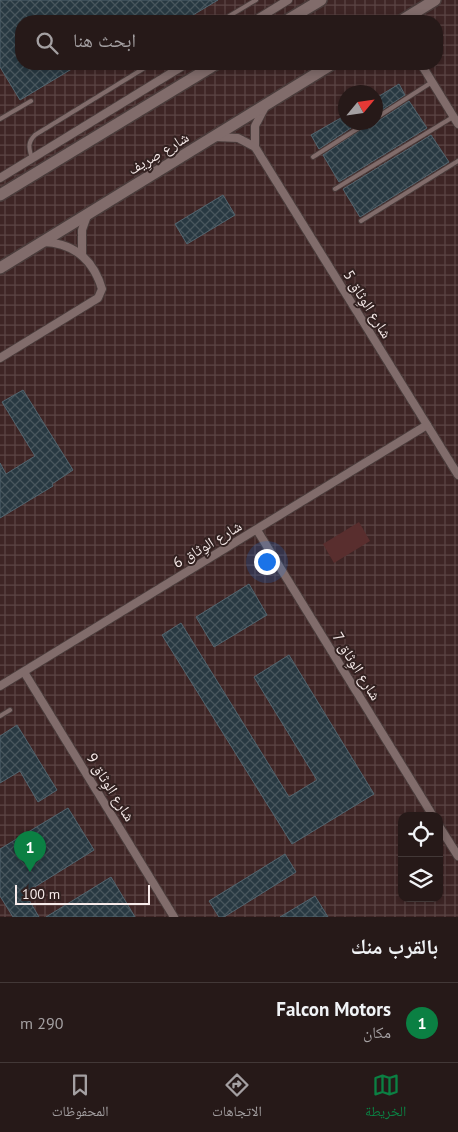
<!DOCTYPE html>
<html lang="ar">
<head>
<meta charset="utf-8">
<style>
	:root { --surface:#261918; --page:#2e2221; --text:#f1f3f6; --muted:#a4a0a2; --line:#423837; --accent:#0b8043 }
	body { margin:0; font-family:"PT Sans","Noto Naskh Arabic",sans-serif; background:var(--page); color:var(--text); direction:rtl }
	.controls { position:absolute; right:15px; bottom:15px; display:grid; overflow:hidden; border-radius:10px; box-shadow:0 2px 8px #0003 }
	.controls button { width:45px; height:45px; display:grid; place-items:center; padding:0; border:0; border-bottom:1px solid var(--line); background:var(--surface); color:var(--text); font:25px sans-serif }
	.compass { position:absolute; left:338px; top:85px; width:45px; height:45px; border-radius:50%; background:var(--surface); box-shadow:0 2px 8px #0003; rotate:61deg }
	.scale { position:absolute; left:15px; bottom:12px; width:135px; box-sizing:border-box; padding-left:5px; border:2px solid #f7ebea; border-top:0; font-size:14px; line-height:18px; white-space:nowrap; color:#f7ebea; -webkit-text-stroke:4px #322120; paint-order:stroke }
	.you { position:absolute; left:266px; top:561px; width:18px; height:18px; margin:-12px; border:4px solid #fff; border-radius:50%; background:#1a73e8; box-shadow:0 0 0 8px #1a73e833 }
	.badge { display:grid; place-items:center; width:32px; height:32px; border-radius:50%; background:var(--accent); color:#fff; font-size:16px; font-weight:700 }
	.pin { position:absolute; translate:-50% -41px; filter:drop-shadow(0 1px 2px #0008) }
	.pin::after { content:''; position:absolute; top:26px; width:18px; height:15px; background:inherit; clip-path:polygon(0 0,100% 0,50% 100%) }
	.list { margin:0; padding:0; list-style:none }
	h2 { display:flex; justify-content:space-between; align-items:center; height:65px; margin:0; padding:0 20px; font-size:21px }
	h2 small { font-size:16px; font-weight:400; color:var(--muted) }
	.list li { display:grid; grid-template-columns:32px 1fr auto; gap:15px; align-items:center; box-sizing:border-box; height:80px; padding:0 20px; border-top:1px solid var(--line) }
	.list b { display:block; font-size:19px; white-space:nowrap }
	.list p { margin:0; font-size:16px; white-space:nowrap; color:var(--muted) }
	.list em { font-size:16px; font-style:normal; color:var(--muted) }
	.icon { flex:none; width:28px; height:28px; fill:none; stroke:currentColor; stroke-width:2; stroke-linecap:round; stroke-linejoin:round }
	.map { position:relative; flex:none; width:458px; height:917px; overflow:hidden; direction:ltr }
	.search { position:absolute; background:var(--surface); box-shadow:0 2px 8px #0003; left:15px; right:15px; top:15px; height:55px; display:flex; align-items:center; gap:12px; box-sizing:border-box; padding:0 18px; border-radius:20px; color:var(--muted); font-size:19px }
	.sheet { height:145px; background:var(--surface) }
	nav { display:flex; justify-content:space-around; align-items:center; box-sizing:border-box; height:70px; border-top:1px solid var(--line); background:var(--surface); font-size:14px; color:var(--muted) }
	nav a { display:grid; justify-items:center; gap:2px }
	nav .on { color:var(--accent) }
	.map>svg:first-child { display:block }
	.industrial { fill:url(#industrial-grid); fill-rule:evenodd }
	.pitch { fill:#592e2e }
	.building { fill:url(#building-cross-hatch); stroke:#53656f }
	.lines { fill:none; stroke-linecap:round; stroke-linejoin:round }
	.lane-casing { stroke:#4a3c3b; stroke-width:6 }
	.street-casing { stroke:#4a3c3b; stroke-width:10 }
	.secondary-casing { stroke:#4a3c3b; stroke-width:14 }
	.lane { stroke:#816c6b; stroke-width:4 }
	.street { stroke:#816c6b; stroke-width:8 }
	.secondary { stroke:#816c6b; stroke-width:11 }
	.labels { text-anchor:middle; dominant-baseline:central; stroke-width:4; stroke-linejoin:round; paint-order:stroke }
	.street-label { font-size:15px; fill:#f7ebea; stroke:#322120 }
</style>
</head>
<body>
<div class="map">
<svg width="458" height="917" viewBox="0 0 458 917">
	<defs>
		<pattern id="industrial-grid" width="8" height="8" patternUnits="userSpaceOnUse" patternTransform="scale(1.25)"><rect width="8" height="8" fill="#3e2525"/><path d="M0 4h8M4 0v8" fill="none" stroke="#5b4545"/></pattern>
		<pattern id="building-cross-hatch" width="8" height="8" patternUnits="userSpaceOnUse" patternTransform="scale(1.25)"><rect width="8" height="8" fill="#283942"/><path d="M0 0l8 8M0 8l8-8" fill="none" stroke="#48565d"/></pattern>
	</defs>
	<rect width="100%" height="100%" fill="#322120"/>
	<path class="industrial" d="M0 0H458V917H0ZM21 21H437V64H21ZM346 92H376V122H346ZM402 816H439V898H402Z"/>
	<polygon class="pitch" points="359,522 370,541 334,563 323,544"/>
	<g class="building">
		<polygon points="0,0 218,0 183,21 164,21 160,15 150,21 21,21 21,64 80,64 20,100 0,67"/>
		<polygon points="399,84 405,95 376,114 376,98"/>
		<polygon points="409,101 427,128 339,182 323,155 372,122 378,121"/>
		<polygon points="346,115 346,122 360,122 319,149 311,135"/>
		<polygon points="431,135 449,162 360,217 343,189"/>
		<polygon points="223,195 235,215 187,244 175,224"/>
		<polygon points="23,390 73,470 52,484 53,486 0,518 0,463 6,474 35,456 2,402"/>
		<polygon points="249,584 267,615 214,647 196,617"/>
		<polygon points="181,623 289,797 317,780 254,677 289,655 374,794 292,844 162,635"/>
		<polygon points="17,725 57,790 38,802 20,771 0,783 0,736"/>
		<polygon points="68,808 94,850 25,893 39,917 13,917 0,896 0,849"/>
		<polygon points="285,854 296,872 224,917 219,917 209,901"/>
		<polygon points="111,877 135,917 46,917"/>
		<polygon points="315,896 328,917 280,917"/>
	</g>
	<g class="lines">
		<g class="lane-casing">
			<g id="lane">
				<polyline points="221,21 256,0"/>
				<polyline points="376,118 432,82"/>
				<polyline points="0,119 31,101"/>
				<polyline points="313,157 368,122"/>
				<path d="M32 159C29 148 27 143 35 135L151 64"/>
				<polyline points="335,189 453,117"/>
				<polyline points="361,221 458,161"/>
				<polyline points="0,716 10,710"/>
			</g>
		</g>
		<g class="street-casing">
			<g id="street">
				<polyline points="254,21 288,0"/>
				<polyline points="421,64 458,124"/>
				<polyline points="265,107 255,126 255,147 458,475"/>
				<polyline points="215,137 238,138 255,147"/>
				<polyline points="0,178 186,64"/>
				<polyline points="82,255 82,230 88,213"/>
				<path d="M0 358 98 298 102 289C93 259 74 243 43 242"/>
				<polyline points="257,530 433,816"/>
				<polyline points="24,672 174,917"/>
				<polyline points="0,686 427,425"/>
				<polyline points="439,826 458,856"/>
			</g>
		</g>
		<g class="secondary-casing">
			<g id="secondary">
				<polyline points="286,21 321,0"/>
				<polyline points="401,21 435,0"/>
				<polyline points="0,195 216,64"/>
				<polyline points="0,268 332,64"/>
			</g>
		</g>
		<use href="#lane" class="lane"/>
		<use href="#street" class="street"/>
		<use href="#secondary" class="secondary"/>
	</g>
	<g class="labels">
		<g class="street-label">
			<text transform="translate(158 153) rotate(-31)">شارع صِرِيف</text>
			<text transform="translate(368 304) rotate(58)">شارع الوِثاق 5</text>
			<text transform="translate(207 544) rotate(-31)">شارع الوِثاق 6</text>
			<text transform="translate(357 666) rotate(58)">شارع الوِثاق 7</text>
			<text transform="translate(111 787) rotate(58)">شارع الوِثاق 9</text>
		</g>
	</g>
</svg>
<div class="controls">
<button><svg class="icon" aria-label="locate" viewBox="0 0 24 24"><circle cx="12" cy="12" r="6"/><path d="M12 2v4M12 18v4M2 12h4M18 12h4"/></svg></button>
<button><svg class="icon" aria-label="layers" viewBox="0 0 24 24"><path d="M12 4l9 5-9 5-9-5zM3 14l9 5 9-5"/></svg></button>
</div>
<svg class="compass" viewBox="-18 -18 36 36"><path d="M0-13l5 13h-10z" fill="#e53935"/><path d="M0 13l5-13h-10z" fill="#a4a0a2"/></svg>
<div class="scale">100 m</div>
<div class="you"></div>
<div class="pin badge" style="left:30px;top:872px">1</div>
<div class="search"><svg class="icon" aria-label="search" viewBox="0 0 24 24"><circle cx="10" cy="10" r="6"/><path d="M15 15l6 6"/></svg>ابحث هنا</div>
</div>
<section class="sheet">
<h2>بالقرب منك<small></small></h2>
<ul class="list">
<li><span class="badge">1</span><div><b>Falcon Motors</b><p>مكان</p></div><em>290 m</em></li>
</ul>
</section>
<nav>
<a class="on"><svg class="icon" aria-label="map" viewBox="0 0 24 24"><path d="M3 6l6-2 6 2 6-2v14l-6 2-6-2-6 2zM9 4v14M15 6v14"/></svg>الخريطة</a>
<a><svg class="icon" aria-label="directions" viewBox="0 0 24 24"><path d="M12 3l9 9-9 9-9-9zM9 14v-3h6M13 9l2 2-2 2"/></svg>الاتجاهات</a>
<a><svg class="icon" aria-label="saved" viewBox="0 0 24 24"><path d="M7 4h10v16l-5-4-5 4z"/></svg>المحفوظات</a>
</nav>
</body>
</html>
